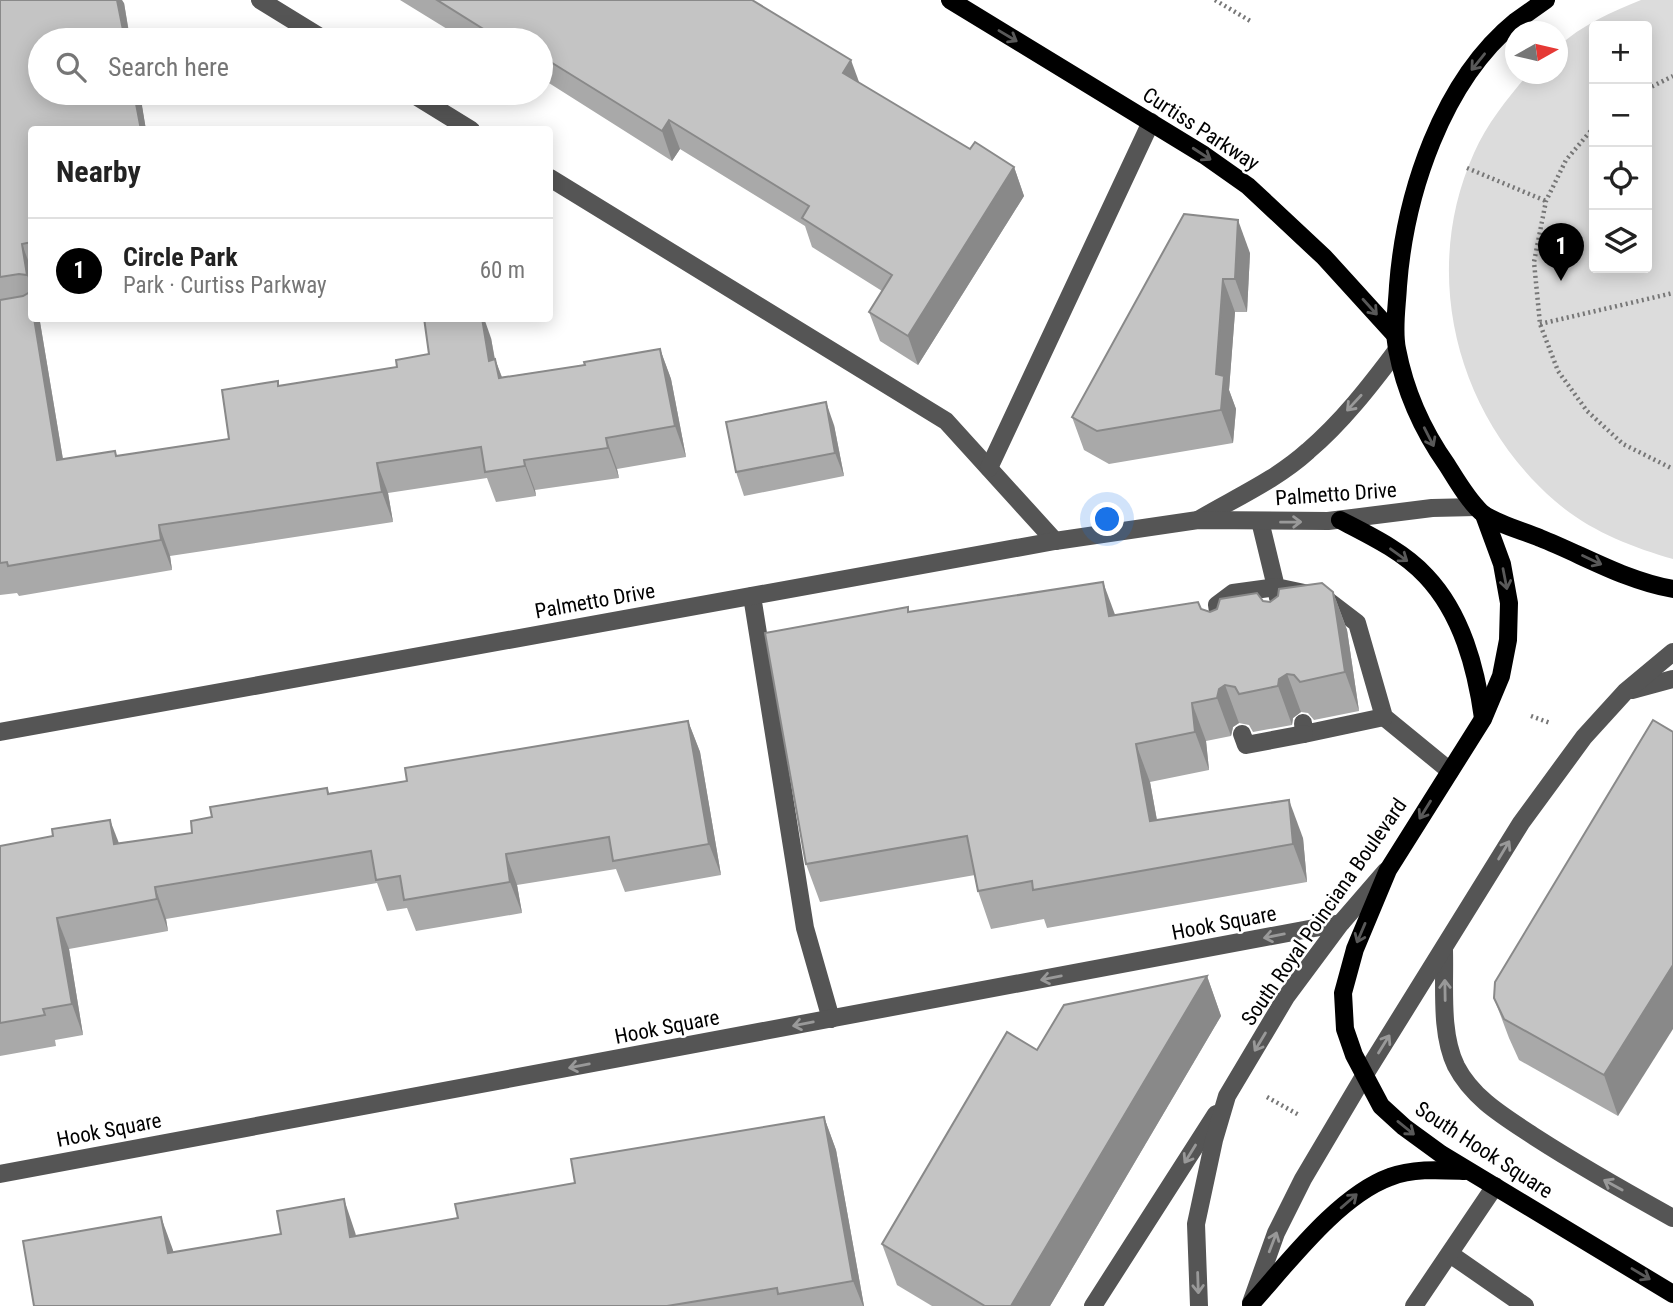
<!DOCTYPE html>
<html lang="en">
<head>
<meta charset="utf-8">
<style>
	:root { --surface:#fff; --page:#f2f2f2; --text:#222; --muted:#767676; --line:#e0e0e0; --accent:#000 }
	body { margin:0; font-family:"Roboto Condensed",sans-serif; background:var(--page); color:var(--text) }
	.controls { position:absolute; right:21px; top:21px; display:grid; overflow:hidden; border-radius:7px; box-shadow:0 4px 18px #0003 }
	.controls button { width:63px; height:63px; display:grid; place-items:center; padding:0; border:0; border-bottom:2px solid var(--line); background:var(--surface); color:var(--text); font:35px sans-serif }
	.compass { position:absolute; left:1505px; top:21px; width:63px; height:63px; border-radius:50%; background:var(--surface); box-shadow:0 4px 18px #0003; rotate:82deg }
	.you { position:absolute; left:1108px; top:520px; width:24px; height:24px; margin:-18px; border:5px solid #fff; border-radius:50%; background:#1a73e8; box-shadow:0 0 0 10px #1a73e833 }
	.badge { display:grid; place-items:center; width:46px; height:46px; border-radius:50%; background:var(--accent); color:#fff; font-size:23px; font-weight:700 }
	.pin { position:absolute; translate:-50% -58px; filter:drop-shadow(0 2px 4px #0008) }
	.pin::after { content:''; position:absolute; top:37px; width:24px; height:21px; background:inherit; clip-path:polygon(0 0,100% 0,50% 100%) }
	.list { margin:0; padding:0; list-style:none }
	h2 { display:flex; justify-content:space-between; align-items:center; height:91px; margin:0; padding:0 28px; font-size:30px }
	h2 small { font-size:23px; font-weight:400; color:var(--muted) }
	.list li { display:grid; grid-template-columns:46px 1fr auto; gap:21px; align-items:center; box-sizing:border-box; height:105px; padding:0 28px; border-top:2px solid var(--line) }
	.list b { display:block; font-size:26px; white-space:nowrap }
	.list p { margin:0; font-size:23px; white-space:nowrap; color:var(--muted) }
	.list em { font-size:23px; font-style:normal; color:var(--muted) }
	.icon { flex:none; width:38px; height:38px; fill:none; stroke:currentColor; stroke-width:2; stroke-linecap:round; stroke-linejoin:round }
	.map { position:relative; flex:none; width:1673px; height:1306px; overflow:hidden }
	.search { position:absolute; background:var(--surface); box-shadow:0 4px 18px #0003; left:28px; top:28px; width:525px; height:77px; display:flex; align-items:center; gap:18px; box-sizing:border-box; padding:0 24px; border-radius:38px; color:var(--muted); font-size:26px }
	.panel { position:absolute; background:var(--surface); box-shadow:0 4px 18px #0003; left:28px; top:126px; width:525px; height:196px; border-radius:7px }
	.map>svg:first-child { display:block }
	.green { fill:#dcdcdc; fill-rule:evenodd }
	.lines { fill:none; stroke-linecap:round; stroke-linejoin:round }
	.path { stroke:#777; stroke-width:4.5; stroke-dasharray:2 3.5; stroke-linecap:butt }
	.minor { stroke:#555; stroke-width:18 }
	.major { stroke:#000; stroke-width:18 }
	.wall { fill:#a9a9a9 }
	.shaded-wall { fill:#898989 }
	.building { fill:#c4c4c4; stroke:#898989; stroke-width:2 }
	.oneway { stroke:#595959 }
	.oneway2 { stroke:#999 }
	.labels { text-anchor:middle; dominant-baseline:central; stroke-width:5; stroke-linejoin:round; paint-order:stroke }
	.street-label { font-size:21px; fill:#000; stroke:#fff }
</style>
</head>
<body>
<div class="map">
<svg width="1673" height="1306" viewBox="0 0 1673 1306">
	<rect width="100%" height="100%" fill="#fff"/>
	<path class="green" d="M1641 0H1673V559C1631 547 1588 530 1555 501 1456 415 1420 273 1474 153 1487 123 1508 98 1528 74H1558V47C1581 25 1612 12 1641 0ZM1594 26H1647V268H1594Z"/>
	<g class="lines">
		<g class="path">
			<polyline points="1215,0 1252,22"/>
			<polyline points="1647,89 1673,76"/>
			<polyline points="1594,127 1566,160 1546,201 1534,262 1540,324 1558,371 1587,411 1623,444 1673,469"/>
			<polyline points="1467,168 1546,201"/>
			<polyline points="1540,324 1673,293"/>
			<polyline points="1531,716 1550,723"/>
			<polyline points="1267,1097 1299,1115"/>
		</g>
		<g class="minor">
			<polyline points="260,0 325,40"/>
			<polyline points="411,93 471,130"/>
			<polyline points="550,178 946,421 1055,541"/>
			<polyline points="989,468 1151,122"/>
			<path d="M1198 520C1235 498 1276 480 1308 451 1342 422 1370 386 1397 350"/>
			<polyline points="1260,521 1276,587 1323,597 1357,623 1384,717 1450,771"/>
			<polyline points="752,596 805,928 831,1019"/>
			<polyline points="1221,631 1217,605 1233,593 1276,587 1278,598"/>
			<polyline points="1632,690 1673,679"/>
			<polyline points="1303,723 1304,734 1384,717"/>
			<polyline points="0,732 1055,541 1198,520 1328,521 1432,508 1476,507"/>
			<polyline points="1242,734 1246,745 1304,734"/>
			<path d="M1444 950C1445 987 1440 1033 1456 1066 1473 1099 1505 1117 1535 1137 1580 1166 1626 1192 1673 1218"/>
			<polyline points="0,1174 1341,923"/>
			<polyline points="1450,1254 1525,1306"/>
			<polyline points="1251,1303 1276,1233 1303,1179 1364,1076 1521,823 1584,737 1625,692 1673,652"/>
			<polyline points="1093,1306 1216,1114"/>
			<polyline points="1199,1306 1196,1224 1214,1140 1227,1096 1286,997 1341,923 1386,871"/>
			<polyline points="1414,1306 1495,1186"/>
		</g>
		<g class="major">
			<polyline points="950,0 1204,155 1248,186 1324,257 1395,335"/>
			<path d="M1546 0C1536 7 1526 14 1516 21 1442 81 1405 194 1398 286 1397 307 1393 329 1397 349 1405 391 1423 431 1447 465 1457 481 1468 500 1481 512 1493 523 1524 531 1540 538 1583 555 1626 581 1673 589"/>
			<polyline points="1484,515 1502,564 1509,603 1508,640 1501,676 1483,719 1388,870 1355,949 1343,993 1345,1029 1354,1055 1381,1106 1404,1127 1441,1154 1673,1294"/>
			<path d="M1340 520C1369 535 1403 551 1426 576 1462 614 1476 668 1483 718"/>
			<path d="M1251 1304C1288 1263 1338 1196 1390 1177 1413 1168 1441 1170 1465 1171"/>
		</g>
	</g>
	<g class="wall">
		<polygon points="0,0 124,3 146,130 32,130 32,318 40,322 63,459 117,456 229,439 278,381 279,386 397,367 429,354 491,338 495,359 502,377 585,365 660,349 671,379 686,457 617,469 619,478 535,490 536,496 496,502 487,478 388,493 393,522 170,556 172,570 19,596 17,593 0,595"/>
		<polygon points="400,0 752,0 860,83 970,149 1014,167 1024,196 918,365 880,341 869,312 882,291 812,247 805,226 680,149 672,161 541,78 541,40 465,40"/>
		<polygon points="1250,253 1247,312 1235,312 1229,390 1236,409 1233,443 1109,464 1084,450 1072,417"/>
		<polygon points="834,425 844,476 744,496 736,472"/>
		<polygon points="1333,592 1347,630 1359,711 1314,720 1308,713 1301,712 1293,718 1292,725 1253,732 1249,725 1239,723 1233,727 1231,736 1206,741 1209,770 1150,782 1157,820 1303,838 1307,882 1047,928 1044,919 991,929 978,891 975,875 820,902 806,864 909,611 1115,615 1201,609 1210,612 1263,601 1270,602"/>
		<polygon points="688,721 700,752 721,875 625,892 616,869 517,885 522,913 416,931 407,908 387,911 377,883 166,919 168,931 69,949 83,1035 55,1040 56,1046 0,1056 0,846 53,836 119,843 192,833 212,817 327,788 329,793 407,781"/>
		<polygon points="1673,732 1618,1116 1519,1060 1509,1038 1494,998"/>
		<polygon points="1207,976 1221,1016 1050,1306 932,1306 897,1285 882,1244 1037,1050"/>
		<polygon points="824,1117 836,1150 864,1306 34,1306 174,1252 355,1232 356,1236 458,1218 575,1183"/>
	</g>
	<g class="shaded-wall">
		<polygon points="117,0 122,0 124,3 130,40 125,40"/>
		<polygon points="851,60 862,90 843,73"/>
		<polygon points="134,93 140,93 146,130 141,130"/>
		<polygon points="669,120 680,149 672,161 662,131"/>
		<polygon points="1014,167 1024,196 918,365 908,336"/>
		<polygon points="1238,220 1250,253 1247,312 1235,279"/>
		<polygon points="22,244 32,271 32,288 27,275"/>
		<polygon points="1223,279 1235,312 1229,390 1236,409 1233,443 1221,410 1216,374"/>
		<polygon points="34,318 39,318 40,322 68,490 57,460"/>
		<polygon points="482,318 484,318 491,338 500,391 489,361"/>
		<polygon points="660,349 671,379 686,457 675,426"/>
		<polygon points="495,359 506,389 499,378"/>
		<polygon points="826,402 834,425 844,476 835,453"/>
		<polygon points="606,438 617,469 619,478 608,448"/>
		<polygon points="524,460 535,490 536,496 525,466"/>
		<polygon points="377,463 388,493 393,522 382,492"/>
		<polygon points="159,525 170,556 172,570 161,540"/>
		<polygon points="1103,582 1117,620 1109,616"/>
		<polygon points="1333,592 1347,630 1359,711 1345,672"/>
		<polygon points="1287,674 1301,712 1293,718 1292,725 1278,686 1279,679"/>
		<polygon points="1225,685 1239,723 1233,727 1231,736 1217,698 1219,689"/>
		<polygon points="1192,703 1206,741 1209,770 1195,732"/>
		<polygon points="688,721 700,752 721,875 709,844"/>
		<polygon points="1136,744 1150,782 1164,860 1150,821"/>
		<polygon points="1289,800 1303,838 1307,882 1293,844"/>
		<polygon points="110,820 122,851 114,844"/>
		<polygon points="506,854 517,885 522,913 510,882"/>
		<polygon points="155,887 166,919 168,931 157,899"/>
		<polygon points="57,918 69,949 83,1035 72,1004"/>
		<polygon points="1673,965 1673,1029 1618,1116 1604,1075"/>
		<polygon points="1207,976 1221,1016 1050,1306 1011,1306"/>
		<polygon points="824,1117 836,1150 864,1306 863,1306 853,1281"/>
		<polygon points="344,1199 355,1232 362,1270 350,1237"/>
		<polygon points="161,1217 173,1250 180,1286 168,1253"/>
	</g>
	<g class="building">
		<polygon points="0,0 117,0 125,40 40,40 40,93 134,93 141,130 32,130 32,242 22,244 27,275 19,274 0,277"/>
		<polygon points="437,0 752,0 851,60 843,73 970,149 975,142 1014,167 908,336 869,312 892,275 802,218 809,206 669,120 662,131 541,56 541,40 516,40 507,35 504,40 501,40"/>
		<polygon points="1184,214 1238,220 1235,279 1223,279 1216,374 1224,376 1221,410 1097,431 1072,417"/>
		<polygon points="30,292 32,304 32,318 34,318 57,460 115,451 116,456 229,439 222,390 278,381 278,386 397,367 396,360 429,354 424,318 482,318 489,361 495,359 499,378 585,365 584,362 660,349 675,426 606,438 608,448 524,460 525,466 485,472 481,447 377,463 382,492 159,525 161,540 8,566 7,562 0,563 0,300 23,296"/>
		<polygon points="826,402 835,453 736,472 726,422"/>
		<polygon points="1103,582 1109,616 1198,602 1201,609 1210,612 1217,609 1220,599 1257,593 1263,601 1270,602 1278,596 1279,589 1322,583 1333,592 1345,672 1300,682 1294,675 1287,674 1279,679 1278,686 1239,694 1235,687 1225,685 1219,689 1217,698 1192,703 1195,732 1136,744 1150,821 1289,800 1293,844 1033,890 1032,881 978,891 967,836 806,864 765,633 908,607 908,612"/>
		<polygon points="1653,720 1673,732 1673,965 1604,1075 1504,1019 1494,998 1495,982"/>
		<polygon points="688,721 709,844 613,861 609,837 506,854 510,882 404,900 400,876 376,880 371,851 155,887 157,899 57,918 72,1004 43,1009 45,1015 0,1023 0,846 53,836 52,829 110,820 114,844 192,833 191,821 212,817 210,807 327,788 328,794 407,781 405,768"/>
		<polygon points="1207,976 1011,1306 985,1306 882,1244 1007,1032 1037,1050 1064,1005"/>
		<polygon points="824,1117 853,1281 778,1294 777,1288 667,1306 34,1306 23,1241 161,1217 168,1253 281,1234 277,1211 344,1199 350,1237 458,1218 455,1204 575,1183 571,1159"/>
	</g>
	<defs><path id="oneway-shaft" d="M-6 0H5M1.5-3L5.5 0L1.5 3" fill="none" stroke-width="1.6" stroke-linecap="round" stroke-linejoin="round" transform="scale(1.75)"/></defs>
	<g class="oneway">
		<use href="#oneway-shaft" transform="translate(1008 36) rotate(31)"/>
		<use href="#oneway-shaft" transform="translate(1478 62) rotate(129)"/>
		<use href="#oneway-shaft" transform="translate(1202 154) rotate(33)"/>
		<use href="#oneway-shaft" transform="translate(1370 307) rotate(48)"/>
		<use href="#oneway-shaft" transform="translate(1429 437) rotate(63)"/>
		<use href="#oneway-shaft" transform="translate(1399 555) rotate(36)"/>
		<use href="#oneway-shaft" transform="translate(1592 560) rotate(25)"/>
		<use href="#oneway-shaft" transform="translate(1505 579) rotate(79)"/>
		<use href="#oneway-shaft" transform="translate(1425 810) rotate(122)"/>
		<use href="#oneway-shaft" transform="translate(1361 933) rotate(113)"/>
		<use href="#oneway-shaft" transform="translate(1406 1128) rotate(39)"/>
		<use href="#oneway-shaft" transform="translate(1349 1201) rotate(-41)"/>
		<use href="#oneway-shaft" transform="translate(1641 1274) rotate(31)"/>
	</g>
	<g class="oneway2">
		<use href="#oneway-shaft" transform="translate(1354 403) rotate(133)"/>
		<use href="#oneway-shaft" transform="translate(1291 522) rotate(-1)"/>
		<use href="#oneway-shaft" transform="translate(1504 850) rotate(-59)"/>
		<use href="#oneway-shaft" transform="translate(1274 936) rotate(169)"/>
		<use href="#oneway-shaft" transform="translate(1051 978) rotate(169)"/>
		<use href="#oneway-shaft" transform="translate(1445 990) rotate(-91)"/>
		<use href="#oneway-shaft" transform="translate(803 1024) rotate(169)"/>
		<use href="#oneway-shaft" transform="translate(1260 1042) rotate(121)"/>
		<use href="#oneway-shaft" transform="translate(1384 1044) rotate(-58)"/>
		<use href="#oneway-shaft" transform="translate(579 1066) rotate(169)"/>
		<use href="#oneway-shaft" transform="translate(1190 1154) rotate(122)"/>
		<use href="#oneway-shaft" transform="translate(1613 1185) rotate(-151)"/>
		<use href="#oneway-shaft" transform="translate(1273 1242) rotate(-69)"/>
		<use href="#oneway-shaft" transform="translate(1198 1283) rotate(88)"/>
	</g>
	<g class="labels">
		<g class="street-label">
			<text transform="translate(1201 129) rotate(33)">Curtiss Parkway</text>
			<text transform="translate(1336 494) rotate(-4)">Palmetto Drive</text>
			<text transform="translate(595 601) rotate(-10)">Palmetto Drive</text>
			<text transform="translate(1324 912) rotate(-55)">South Royal Poinciana Boulevard</text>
			<text transform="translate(1224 923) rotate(-11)">Hook Square</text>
			<text transform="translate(667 1027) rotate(-11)">Hook Square</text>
			<text transform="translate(109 1130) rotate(-11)">Hook Square</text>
			<text transform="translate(1484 1150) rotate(33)">South Hook Square</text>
		</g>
	</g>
</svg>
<div class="controls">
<button>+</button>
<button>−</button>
<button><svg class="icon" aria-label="locate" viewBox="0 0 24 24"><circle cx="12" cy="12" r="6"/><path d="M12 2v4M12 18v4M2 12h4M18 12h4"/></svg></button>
<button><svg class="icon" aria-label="layers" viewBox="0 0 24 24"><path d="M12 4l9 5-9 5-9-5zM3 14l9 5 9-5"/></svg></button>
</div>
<svg class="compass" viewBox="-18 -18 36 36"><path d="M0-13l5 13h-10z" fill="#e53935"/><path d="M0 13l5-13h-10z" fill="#767676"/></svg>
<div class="you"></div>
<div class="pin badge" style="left:1561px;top:281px">1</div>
<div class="search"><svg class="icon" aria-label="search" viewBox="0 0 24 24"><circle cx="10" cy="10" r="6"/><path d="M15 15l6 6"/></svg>Search here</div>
<section class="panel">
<h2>Nearby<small></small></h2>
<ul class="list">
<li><span class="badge">1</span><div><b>Circle Park</b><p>Park · Curtiss Parkway</p></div><em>60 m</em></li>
</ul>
</section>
</div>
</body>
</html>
